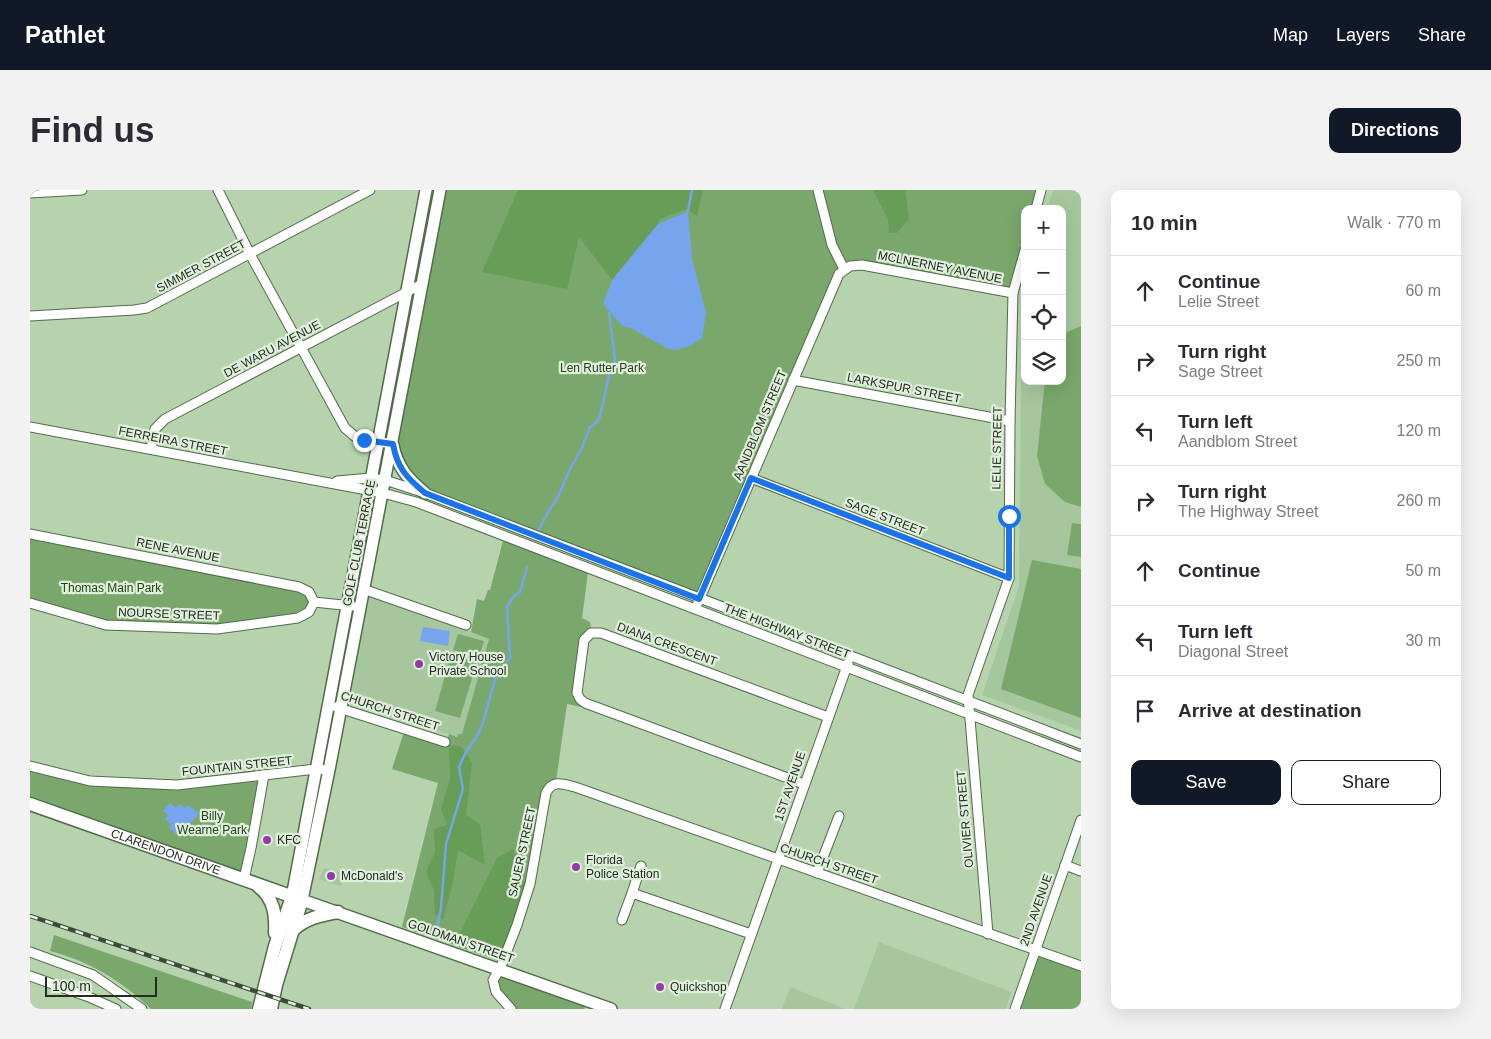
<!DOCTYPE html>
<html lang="en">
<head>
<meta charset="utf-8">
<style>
	:root { --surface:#fff; --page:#f2f2f3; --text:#2b2b33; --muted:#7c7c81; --line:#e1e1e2; --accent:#111827 }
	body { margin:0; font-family:Helvetica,sans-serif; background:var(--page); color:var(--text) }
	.controls { position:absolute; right:15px; top:15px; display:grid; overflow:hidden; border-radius:10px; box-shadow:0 5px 20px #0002 }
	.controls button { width:45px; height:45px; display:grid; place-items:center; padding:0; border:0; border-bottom:1px solid var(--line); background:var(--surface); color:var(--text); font:25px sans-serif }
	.scale { position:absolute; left:15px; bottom:12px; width:112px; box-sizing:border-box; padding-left:5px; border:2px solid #222d1f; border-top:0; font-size:14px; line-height:18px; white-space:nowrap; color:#222d1f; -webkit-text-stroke:4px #e0eedc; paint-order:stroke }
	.stop { position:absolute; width:15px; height:15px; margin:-11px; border:4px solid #1a73e8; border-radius:50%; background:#fff }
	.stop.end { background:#1a73e8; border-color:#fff; box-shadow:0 1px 5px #0008 }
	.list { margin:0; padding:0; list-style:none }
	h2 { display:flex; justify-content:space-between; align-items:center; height:65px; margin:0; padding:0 20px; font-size:21px }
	h2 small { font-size:16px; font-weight:400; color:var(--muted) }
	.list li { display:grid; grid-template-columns:32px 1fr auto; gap:15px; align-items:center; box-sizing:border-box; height:70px; padding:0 20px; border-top:1px solid var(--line) }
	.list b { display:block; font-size:19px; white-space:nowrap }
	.list p { margin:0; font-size:16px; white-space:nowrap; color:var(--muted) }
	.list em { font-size:16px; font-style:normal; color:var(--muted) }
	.actions { display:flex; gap:10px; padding:15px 20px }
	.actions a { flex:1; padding:11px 0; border:1px solid var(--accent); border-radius:10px; text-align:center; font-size:18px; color:var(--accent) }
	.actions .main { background:var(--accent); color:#fff }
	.icon { flex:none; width:28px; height:28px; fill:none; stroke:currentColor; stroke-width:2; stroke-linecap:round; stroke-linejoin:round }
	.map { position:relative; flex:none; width:1051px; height:819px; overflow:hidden; border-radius:10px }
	header { display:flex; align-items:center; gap:30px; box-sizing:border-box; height:70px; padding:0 25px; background:var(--accent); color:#fff }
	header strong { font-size:24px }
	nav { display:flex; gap:28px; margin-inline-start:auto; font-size:18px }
	.intro { display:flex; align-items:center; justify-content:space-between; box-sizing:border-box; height:120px; padding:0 30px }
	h1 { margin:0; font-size:35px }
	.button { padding:12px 22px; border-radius:10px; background:var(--accent); color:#fff; font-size:18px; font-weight:700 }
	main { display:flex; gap:30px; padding:0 30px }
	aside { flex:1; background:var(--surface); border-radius:10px; box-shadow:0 5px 20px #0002 }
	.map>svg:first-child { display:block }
	.built { fill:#a6c79e }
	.green { fill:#7aa86c }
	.forest { fill:#679d56 }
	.water { fill:#76a5ed }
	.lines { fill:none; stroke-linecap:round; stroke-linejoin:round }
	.stream { stroke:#76a5ed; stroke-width:2.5 }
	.minor-casing { stroke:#526b4b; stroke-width:11 }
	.tertiary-casing { stroke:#526b4b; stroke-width:14 }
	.secondary-casing { stroke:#526b4b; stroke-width:15 }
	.minor { stroke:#fff; stroke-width:9 }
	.tertiary { stroke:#fff; stroke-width:11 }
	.secondary { stroke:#fff; stroke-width:12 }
	.rail-casing { stroke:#3c4a38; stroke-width:4.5 }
	.rail { stroke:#e0eedc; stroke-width:2.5; stroke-dasharray:8; stroke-linecap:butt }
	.route { stroke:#1a73e8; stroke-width:6 }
	.poi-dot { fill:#923ca9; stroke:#e0eedc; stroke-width:2 }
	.labels { text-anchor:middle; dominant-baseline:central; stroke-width:4.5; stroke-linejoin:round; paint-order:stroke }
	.street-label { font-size:12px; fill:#222d1f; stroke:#e0eedc }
	.park-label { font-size:12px; fill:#204412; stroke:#e0eedc }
	.poi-label { font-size:12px; fill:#222d1f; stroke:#e0eedc; text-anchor:start }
</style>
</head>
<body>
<header>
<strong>Pathlet</strong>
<nav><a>Map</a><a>Layers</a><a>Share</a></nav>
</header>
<div class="intro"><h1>Find us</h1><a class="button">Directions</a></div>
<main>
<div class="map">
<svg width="1051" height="819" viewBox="0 0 1051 819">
	<rect width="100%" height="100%" fill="#b6d3ae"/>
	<g class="built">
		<polygon points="1023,0 1051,0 1051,541 952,505 989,396 992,107 995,97 995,191 1032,191 1032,19 1017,19"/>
		<polygon points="338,403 460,449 432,545 427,547 330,515 322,499"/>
		<polygon points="294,678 315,684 311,696 289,689"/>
		<polygon points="849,752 981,802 976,819 824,819"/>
		<polygon points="760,797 815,819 752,819"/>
	</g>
	<g class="green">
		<polygon points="414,0 1008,0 1003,19 995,19 995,50 981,101 818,74 668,406 396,301 381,288 366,260"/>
		<polygon points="1051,136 1051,317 1035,312 1015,294 1007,266 1015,191 1032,191 1032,147 1037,142"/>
		<polygon points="1042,333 1051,334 1051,367 1037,365"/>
		<polygon points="0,347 272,400 281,410 275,423 203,436 77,432 0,411"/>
		<polygon points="473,351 558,383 552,428 560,432 561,439 551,451 551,517 537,514 526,591 523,591 498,694 470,771 372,737 408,593 362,579 374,542 417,551 419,544 427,547 428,544 432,544 459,449 441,442 447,409 454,411 458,400 460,400"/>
		<polygon points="1002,370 1051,379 1051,528 971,499"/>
		<polygon points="428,444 454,451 449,468 423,460"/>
		<polygon points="421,465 447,472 430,528 405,521"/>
		<polygon points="0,579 66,594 231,588 212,684 0,609"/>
		<path d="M24 745 222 812 221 819H121C92 791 59 771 20 761Z"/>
		<polygon points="1007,763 1051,779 1051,819 988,819"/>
		<polygon points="470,784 556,814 554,819 484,819 467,797 468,787"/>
	</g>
	<g class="forest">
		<polygon points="488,0 673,0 667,26 656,19 630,29 628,34 582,90 549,47 537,99 452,82"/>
		<polygon points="843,0 875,0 879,29 867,43 859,43 858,29"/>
		<polygon points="419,555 432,557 442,573 436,625 450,634 455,675 428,660 423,692 413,730 405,724 404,700 396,682 405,662 404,639 417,635 411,619 420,589"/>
		<polygon points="483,659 496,698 470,771 424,755 467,668"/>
	</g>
	<g class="water">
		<polygon points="658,21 662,68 676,123 672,148 660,156 646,160 638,159 601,138 592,136 573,114 582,90 628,34"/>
		<polygon points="393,437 420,441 418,456 390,451"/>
		<polygon points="140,613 146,618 149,614 155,618 158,615 169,623 150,647 139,638 141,634 135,629 138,625 133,621"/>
	</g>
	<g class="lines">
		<g class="stream">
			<polyline points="658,21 662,0"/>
			<polyline points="507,343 517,324 528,307 539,281 552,258 560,237 565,234 570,226 580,181 586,177 579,123"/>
			<polyline points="406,745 411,718 416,654 433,599 429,577 436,562 446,548 453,533 465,489 480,468 477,417 483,407 490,402 497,377"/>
		</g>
		<g class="minor-casing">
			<g id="minor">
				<polyline points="188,0 220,64 315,238 328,249 363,254"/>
				<polyline points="788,0 802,55 814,79"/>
				<polyline points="0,3 52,0"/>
				<polyline points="1006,19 1011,0"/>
				<polyline points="0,126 104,120 117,118 340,0"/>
				<polyline points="763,190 980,231"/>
				<polyline points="0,237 353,303 386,312 1051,567"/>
				<polyline points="121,259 125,239 135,229 392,94"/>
				<polyline points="721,288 979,388"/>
				<polyline points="307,291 341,288 355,290 395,303 1051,554"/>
				<polyline points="0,344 269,397 279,402 284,412"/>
				<polyline points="333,399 436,435"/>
				<polyline points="0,413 76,435 187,439 268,428 279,422 284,412 322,416"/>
				<polyline points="667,415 809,84 820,76 832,75 983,103"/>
				<polyline points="306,517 415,552"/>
				<polyline points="0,576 60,591 147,595 286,579 299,580"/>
				<polyline points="774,594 555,513 550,509 547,503 554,450 561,443 571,443 798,527"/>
				<polyline points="1035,675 1051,681"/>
				<polyline points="611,676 602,703 721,744"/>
				<polyline points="787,683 809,626"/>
				<polyline points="214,689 221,658 234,585"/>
				<polyline points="592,730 602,703"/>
				<polyline points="958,744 938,505 979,388 980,231 983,103 995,60"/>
				<polyline points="0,762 63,785 112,819"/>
				<polyline points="0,786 59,807 86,819"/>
				<path d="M481 819 466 802 463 790 470 779 487 735 500 694 516 603C523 589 533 594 545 597L1051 776"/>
				<polyline points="695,819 818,473"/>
				<polyline points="985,819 1051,630"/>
			</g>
		</g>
		<g class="tertiary-casing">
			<g id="tertiary">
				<polyline points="410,0 299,580 272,710 581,819"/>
				<path d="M363 255C367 277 378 289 395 303"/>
				<polyline points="262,707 396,0"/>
			</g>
		</g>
		<g class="secondary-casing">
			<g id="secondary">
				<path id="s1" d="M0 614 272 710 246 795 241 819"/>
				<path d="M228 696C244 708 246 725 245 743"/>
				<path d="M263 740C276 728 291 725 308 722"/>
				<polyline points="229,819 245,756 262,707"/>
			</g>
		</g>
		<use href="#minor" class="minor"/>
		<use href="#tertiary" class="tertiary"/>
		<use href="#secondary" class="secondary"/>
		<g class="rail-casing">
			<polyline id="rail" points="0,726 279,819"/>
		</g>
		<use href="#rail" class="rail"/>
	</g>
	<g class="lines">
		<path class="route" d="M334 250 363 254C367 278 377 288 395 303L669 409 721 288 979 388V326"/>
	</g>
	<g class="poi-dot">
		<circle cx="389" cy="474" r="5"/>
		<circle cx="237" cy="650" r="5"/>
		<circle cx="546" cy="677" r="5"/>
		<circle cx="301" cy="686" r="5"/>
		<circle cx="630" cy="797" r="5"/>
	</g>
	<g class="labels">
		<g class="street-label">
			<text transform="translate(171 76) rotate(-28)">SIMMER STREET</text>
			<text transform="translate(910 77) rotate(11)">MCLNERNEY AVENUE</text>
			<text transform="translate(242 159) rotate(-28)">DE WARU AVENUE</text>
			<text transform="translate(874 198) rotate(11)">LARKSPUR STREET</text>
			<text transform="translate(730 235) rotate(-67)">AANDBLOM STREET</text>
			<text transform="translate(143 251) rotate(11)">FERREIRA STREET</text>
			<text transform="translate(967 258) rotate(-89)">LELIE STREET</text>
			<text transform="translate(855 327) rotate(21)">SAGE STREET</text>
			<text transform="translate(329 353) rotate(-79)">GOLF CLUB TERRACE</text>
			<text transform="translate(148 360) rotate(11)">RENE AVENUE</text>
			<text transform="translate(139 424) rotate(2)">NOURSE STREET</text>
			<text transform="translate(757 441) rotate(21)">THE HIGHWAY STREET</text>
			<text transform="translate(637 454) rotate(20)">DIANA CRESCENT</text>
			<text transform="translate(360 521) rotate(18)">CHURCH STREET</text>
			<text transform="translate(207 576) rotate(-6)">FOUNTAIN STREET</text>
			<text transform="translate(760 596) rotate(-71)">1ST AVENUE</text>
			<text transform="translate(935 629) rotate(-95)">OLIVIER STREET</text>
			<text stroke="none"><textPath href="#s1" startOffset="144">CLARENDON DRIVE</textPath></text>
			<text transform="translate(492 662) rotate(-78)">SAUER STREET</text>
			<text transform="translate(799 674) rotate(19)">CHURCH STREET</text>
			<text transform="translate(1006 720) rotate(-71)">2ND AVENUE</text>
			<text transform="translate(431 751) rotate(19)">GOLDMAN STREET</text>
		</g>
		<g class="park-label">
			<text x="572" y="178">Len Rutter Park</text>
			<text x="81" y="398">Thomas Main Park</text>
			<text x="182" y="626">Billy<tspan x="182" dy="14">Wearne Park</tspan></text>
		</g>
		<g class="poi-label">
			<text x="399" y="467">Victory House<tspan x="399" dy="14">Private School</tspan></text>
			<text x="247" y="650">KFC</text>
			<text x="556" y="670">Florida<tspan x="556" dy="14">Police Station</tspan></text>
			<text x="311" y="686">McDonald's</text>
			<text x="640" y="797">Quickshop</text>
		</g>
	</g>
</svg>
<div class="controls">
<button>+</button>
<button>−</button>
<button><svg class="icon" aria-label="locate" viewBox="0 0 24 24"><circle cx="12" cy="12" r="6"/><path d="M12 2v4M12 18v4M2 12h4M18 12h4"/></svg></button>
<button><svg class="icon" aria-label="layers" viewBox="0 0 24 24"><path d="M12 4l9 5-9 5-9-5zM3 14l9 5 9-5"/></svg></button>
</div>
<div class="scale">100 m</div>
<div class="stop" style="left:979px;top:326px"></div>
<div class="stop end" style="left:334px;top:250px"></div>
</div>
<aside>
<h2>10 min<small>Walk · 770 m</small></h2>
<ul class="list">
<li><svg class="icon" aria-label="ahead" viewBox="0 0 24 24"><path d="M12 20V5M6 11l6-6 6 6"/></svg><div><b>Continue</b><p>Lelie Street</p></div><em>60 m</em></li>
<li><svg class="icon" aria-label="right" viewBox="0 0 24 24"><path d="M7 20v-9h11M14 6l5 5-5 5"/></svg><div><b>Turn right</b><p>Sage Street</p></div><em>250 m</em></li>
<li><svg class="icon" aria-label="left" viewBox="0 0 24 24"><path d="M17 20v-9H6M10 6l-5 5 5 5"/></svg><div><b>Turn left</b><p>Aandblom Street</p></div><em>120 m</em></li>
<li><svg class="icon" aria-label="right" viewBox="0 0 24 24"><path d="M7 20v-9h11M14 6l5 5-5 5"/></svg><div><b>Turn right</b><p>The Highway Street</p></div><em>260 m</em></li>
<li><svg class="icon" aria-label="ahead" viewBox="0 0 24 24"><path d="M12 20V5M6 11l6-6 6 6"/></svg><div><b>Continue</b></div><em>50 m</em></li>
<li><svg class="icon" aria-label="left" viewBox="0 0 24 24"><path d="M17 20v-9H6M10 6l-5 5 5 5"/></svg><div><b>Turn left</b><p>Diagonal Street</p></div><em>30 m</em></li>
<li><svg class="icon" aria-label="arrive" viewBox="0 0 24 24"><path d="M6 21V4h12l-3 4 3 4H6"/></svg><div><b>Arrive at destination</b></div></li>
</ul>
<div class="actions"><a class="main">Save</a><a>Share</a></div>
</aside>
</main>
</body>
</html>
